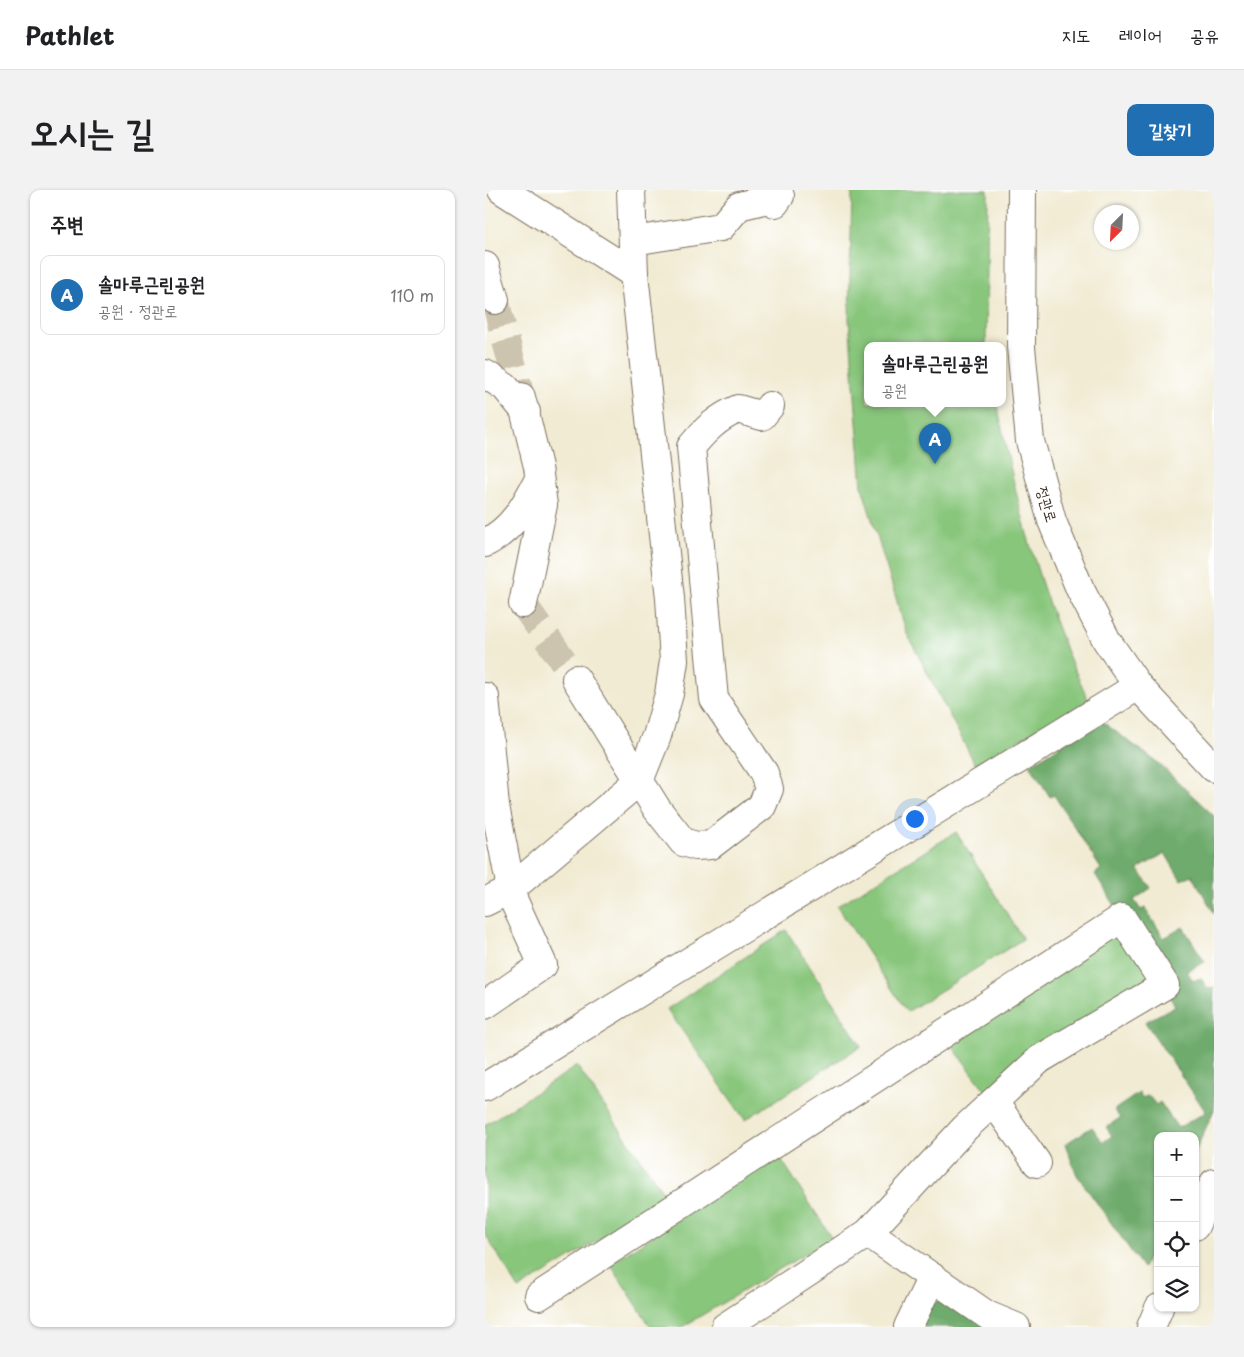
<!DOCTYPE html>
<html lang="ko">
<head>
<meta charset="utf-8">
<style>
	:root { --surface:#fff; --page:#f2f2f2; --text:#202124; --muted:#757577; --line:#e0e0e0; --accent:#1f6fb2 }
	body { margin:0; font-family:"Playpen Sans","Poor Story",sans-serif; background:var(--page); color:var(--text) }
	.controls { position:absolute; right:15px; bottom:15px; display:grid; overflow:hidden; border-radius:10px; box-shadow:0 1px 4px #0004 }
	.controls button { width:45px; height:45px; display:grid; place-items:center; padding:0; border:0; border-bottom:1px solid var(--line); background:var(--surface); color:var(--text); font:25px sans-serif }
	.compass { position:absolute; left:609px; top:15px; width:45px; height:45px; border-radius:50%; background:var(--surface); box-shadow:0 1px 4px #0004; rotate:204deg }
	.you { position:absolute; left:429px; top:628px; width:18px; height:18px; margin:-12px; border:4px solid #fff; border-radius:50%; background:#1a73e8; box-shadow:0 0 0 8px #1a73e833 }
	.badge { display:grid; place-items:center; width:32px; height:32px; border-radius:50%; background:var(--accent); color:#fff; font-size:16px; font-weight:700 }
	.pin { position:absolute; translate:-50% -41px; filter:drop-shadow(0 1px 2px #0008) }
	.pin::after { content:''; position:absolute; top:26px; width:18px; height:15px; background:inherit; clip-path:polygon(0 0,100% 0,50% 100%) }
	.popup { position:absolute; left:379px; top:152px; width:142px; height:65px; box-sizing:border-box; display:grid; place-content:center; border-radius:10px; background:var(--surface); filter:drop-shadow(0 1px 4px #0005); font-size:16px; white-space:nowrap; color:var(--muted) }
	.popup b { font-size:19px; color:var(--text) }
	.popup::after { content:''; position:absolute; left:50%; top:100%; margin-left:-10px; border:10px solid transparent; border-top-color:var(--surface) }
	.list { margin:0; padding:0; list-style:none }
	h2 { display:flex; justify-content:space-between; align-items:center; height:65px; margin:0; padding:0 20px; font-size:21px }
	h2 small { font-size:16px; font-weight:400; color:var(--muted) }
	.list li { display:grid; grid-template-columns:32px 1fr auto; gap:15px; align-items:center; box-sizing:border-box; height:80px; margin:0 10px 10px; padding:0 10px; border:1px solid var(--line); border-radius:10px }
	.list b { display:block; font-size:19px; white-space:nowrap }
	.list p { margin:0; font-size:16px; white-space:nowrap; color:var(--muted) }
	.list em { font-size:16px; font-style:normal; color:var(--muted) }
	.icon { flex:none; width:28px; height:28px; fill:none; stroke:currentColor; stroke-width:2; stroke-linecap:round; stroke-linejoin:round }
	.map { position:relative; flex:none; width:729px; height:1137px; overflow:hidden; border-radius:10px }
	header { display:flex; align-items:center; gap:30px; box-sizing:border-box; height:70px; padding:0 25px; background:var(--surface); border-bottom:1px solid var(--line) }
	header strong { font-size:24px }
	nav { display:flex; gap:28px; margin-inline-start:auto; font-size:18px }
	.intro { display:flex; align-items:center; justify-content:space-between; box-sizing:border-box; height:120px; padding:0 30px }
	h1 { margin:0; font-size:35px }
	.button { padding:12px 22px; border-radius:10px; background:var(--accent); color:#fff; font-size:18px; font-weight:700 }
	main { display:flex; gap:30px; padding:0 30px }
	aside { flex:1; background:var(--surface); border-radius:10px; box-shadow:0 1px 4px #0004 }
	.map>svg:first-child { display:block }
	.green { fill:#88c67c; stroke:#62784d }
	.forest { fill:#6eab6c; stroke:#546a45 }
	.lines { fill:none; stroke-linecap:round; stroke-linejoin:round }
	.minor-tunnel { stroke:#cdc4af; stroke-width:28; stroke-dasharray:28 14; stroke-linecap:butt }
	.minor-casing { stroke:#7b6e5d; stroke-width:30 }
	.minor { stroke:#fff; stroke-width:28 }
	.labels { text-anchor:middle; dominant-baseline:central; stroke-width:4; stroke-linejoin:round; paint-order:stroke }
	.street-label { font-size:15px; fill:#3b2a1e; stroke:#fff }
</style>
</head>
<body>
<header>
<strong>Pathlet</strong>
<nav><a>지도</a><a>레이어</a><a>공유</a></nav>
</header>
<div class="intro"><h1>오시는 길</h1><a class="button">길찾기</a></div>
<main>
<aside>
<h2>주변<small></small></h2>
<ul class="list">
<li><span class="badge">A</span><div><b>솔마루근린공원</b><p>공원 · 정관로</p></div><em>110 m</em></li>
</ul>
</aside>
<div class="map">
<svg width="729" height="1137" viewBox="0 0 729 1137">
	<rect width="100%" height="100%" fill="#fff"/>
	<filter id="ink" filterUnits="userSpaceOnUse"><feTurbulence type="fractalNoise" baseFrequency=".02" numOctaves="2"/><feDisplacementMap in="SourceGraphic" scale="10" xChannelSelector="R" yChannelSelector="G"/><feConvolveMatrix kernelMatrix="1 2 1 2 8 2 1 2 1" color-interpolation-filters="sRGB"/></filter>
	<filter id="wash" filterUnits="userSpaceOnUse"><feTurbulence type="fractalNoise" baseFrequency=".0096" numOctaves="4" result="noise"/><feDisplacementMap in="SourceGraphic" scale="20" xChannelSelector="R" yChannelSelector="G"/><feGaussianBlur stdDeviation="1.12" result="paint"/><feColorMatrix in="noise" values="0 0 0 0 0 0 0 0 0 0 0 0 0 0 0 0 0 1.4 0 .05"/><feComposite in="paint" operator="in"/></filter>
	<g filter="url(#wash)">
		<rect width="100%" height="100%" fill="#f1ebd3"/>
		<g class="green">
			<path d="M367 0H503L501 155H382V213H512C527 291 546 370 575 444 583 467 594 489 604 511L490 574 422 444 377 297 364 129Z"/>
			<polygon points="471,642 538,749 422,822 352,716"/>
			<polygon points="637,728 680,795 509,912 458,844"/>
			<polygon points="301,740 376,856 260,930 182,819"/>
			<polygon points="92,876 182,1008 34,1099 0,1044 0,935"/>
			<polygon points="293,964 347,1048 197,1137 166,1137 125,1074"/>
		</g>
		<g class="forest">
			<polygon points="615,530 672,572 729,626 729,723 707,685 696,690 680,663 653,679 666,698 649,710 656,720 660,718 679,748 698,737 720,772 702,781 708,791 716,788 722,799 729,797 729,920 710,962 710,946 673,946 673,1045 658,1078 592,985 580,954 607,937 618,952 627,946 621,937 635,928 629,920 654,903 658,908 663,905 671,915 675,912 693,938 721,922 660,832 690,816 680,795 610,684 616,679 569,605 565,607 545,575"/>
			<polygon points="457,1110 511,1137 433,1137 444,1114"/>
		</g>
	</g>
	<g filter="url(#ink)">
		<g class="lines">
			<g class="minor-tunnel">
				<polyline points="10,110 36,207"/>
				<polyline points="38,414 91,489"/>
			</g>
			<g class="minor-casing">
				<g id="minor">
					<polyline points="17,0 149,84"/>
					<polyline points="537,0 536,157 545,251 567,331 595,399 622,451 653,496 729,578"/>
					<polyline points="148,51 236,37 254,16 295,6 290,13"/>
					<polyline points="0,76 10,110"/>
					<polyline points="0,184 20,197 41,222"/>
					<polyline points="36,207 53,277 58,315 38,414"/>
					<path d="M0 353C28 339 40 316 54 289"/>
					<path d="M91 489 172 619 198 652 211 656 226 655 277 616 284 599 279 583 229 509 206 257C220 240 232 228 253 219L277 226 285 216"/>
					<polyline points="0,507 10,616 28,709 58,775 0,815"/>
					<polyline points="0,712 26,699 154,591 172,546 184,504 189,471 185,408 149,84 146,0"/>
					<polyline points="0,897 653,496"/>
					<polyline points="509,912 552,973"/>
					<polyline points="710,1036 729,993"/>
					<polyline points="54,1106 637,728 680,795 555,869 480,938 383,1043"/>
					<polyline points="240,1137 383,1043 502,1125 531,1137"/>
					<polyline points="423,1137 447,1087"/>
					<polyline points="666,1137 674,1118"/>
				</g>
			</g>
			<use href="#minor" class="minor"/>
		</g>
	</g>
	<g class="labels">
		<g class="street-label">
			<text transform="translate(563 314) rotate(73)">정관로</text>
		</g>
	</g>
</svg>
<div class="controls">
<button>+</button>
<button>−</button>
<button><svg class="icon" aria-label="locate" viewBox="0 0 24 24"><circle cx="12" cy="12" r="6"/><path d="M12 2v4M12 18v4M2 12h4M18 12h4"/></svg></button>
<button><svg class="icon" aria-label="layers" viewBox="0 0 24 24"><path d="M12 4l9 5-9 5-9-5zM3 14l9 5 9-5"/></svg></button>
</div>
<svg class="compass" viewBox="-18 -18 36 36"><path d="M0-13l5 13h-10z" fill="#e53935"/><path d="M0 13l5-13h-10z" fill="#757577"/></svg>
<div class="you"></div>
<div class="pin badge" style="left:450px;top:274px">A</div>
<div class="popup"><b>솔마루근린공원</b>공원</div>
</div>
</main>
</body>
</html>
